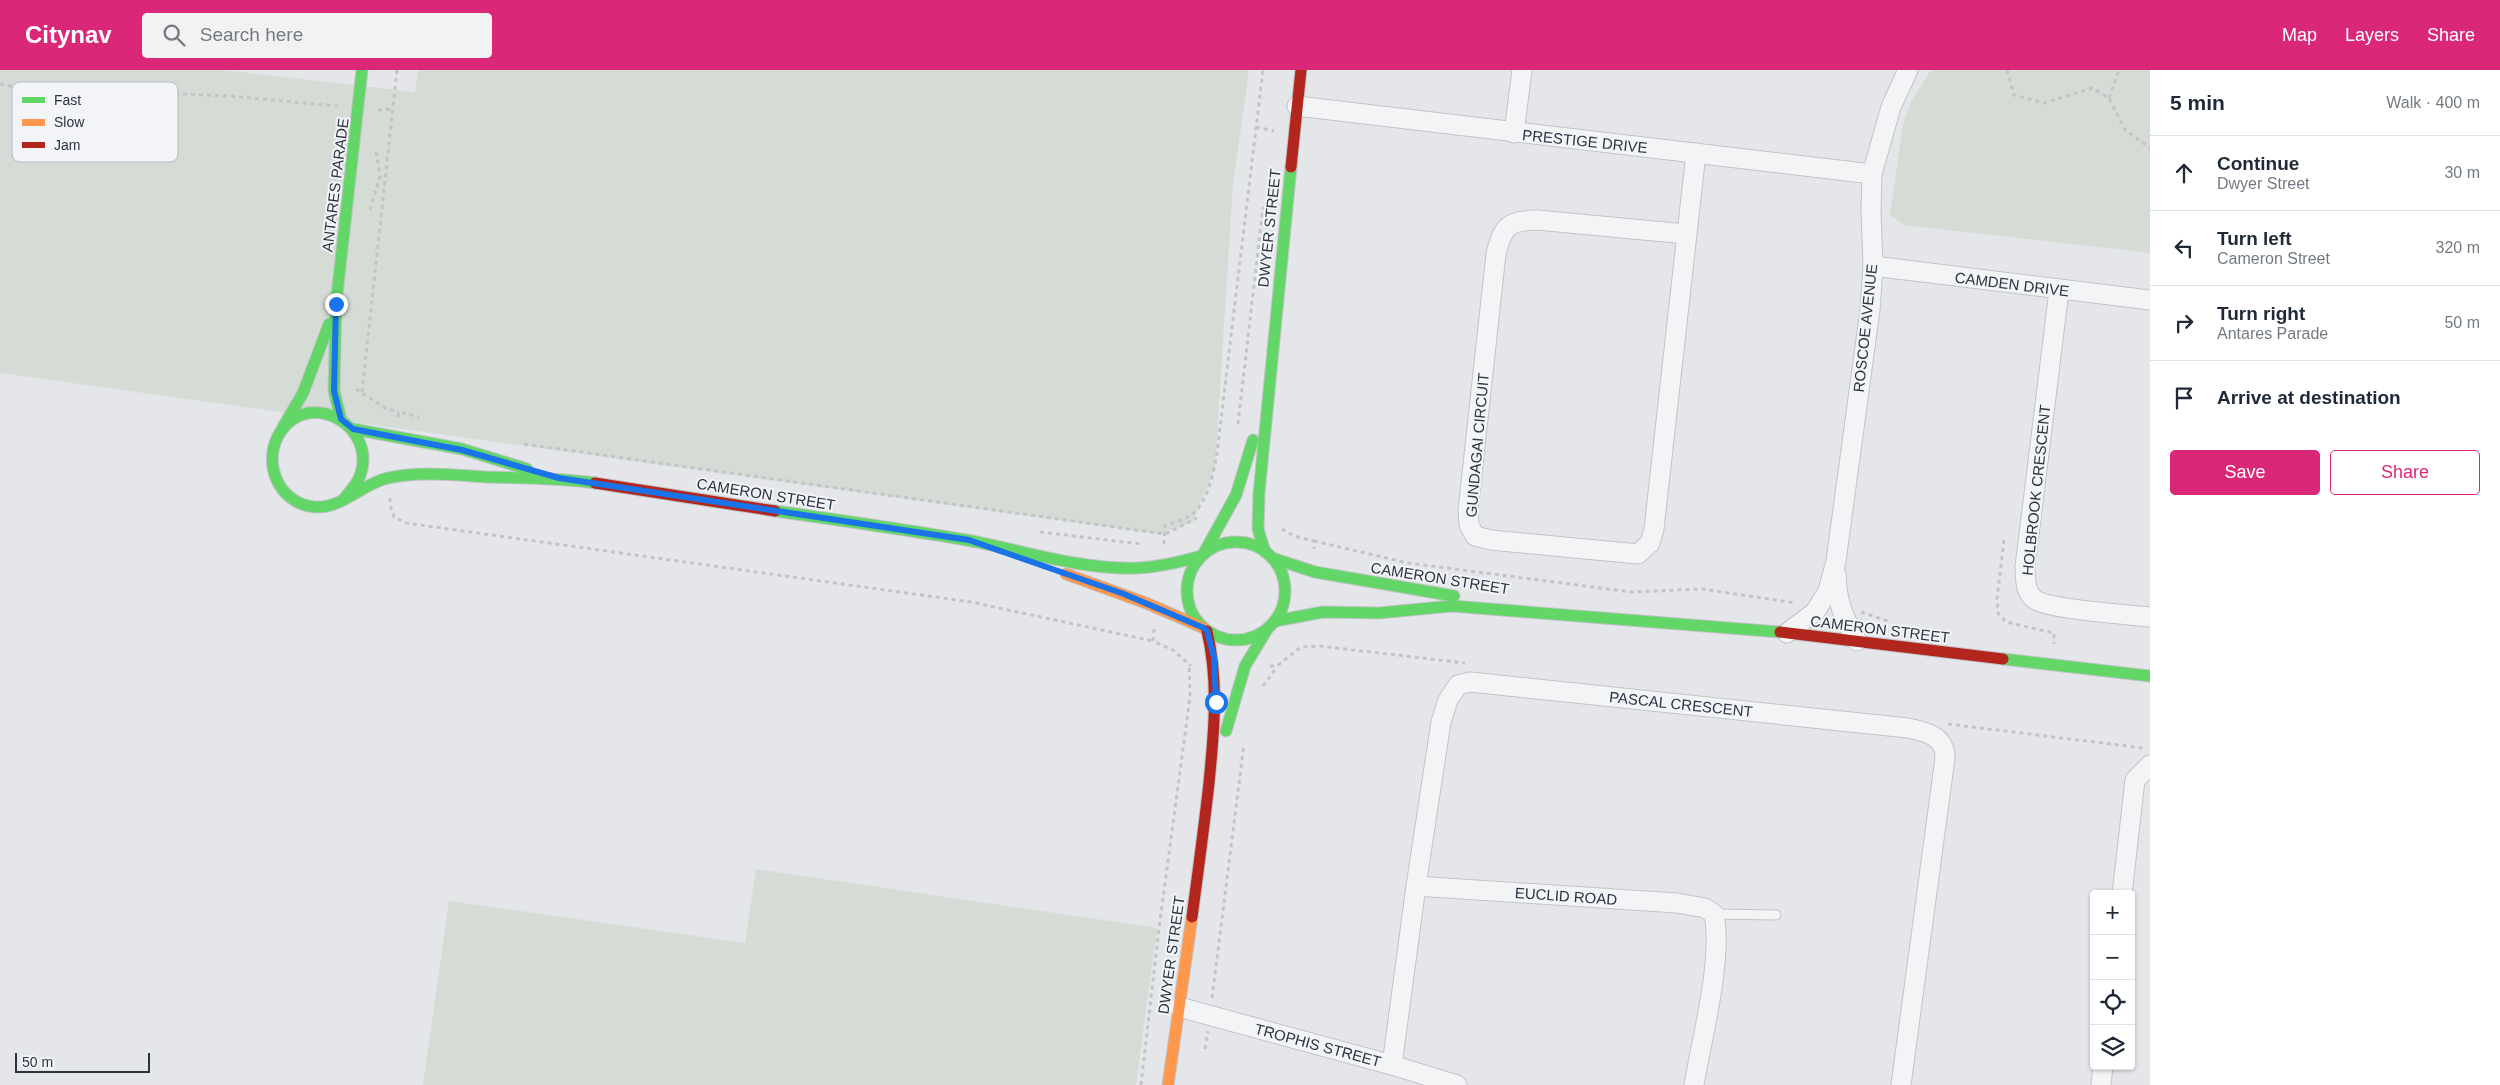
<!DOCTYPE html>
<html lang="en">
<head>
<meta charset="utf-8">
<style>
	:root { --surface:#fff; --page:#f2f2f3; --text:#1f2937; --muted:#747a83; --line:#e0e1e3; --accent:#db2777 }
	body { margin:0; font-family:Helvetica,sans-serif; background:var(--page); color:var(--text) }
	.controls { position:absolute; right:15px; bottom:15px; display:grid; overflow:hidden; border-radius:5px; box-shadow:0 1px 4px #0004 }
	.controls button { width:45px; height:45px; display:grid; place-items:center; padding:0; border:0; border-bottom:1px solid var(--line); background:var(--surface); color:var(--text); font:25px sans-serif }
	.scale { position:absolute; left:15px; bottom:12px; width:135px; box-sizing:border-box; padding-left:5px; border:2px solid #2c3341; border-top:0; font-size:14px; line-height:18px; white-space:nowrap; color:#2c3341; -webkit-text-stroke:4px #f2f4f7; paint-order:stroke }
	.stop { position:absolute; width:15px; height:15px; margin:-11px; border:4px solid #1a73e8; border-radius:50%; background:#fff }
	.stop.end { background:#1a73e8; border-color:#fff; box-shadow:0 1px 5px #0008 }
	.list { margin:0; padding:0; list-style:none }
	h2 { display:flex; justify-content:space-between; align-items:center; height:65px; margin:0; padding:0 20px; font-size:21px }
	h2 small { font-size:16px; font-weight:400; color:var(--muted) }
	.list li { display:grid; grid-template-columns:32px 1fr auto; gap:15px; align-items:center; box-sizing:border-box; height:75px; padding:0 20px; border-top:1px solid var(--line) }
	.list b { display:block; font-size:19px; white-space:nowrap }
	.list p { margin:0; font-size:16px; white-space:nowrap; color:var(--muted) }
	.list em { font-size:16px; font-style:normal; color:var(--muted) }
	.actions { display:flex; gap:10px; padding:15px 20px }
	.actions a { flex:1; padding:11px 0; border:1px solid var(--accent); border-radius:5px; text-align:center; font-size:18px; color:var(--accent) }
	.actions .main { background:var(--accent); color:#fff }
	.icon { flex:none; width:28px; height:28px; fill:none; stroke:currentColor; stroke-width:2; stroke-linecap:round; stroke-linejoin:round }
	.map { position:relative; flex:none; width:2150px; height:1015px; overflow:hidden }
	header { display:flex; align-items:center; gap:30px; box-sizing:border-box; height:70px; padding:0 25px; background:var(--accent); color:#fff }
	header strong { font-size:24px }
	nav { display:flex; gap:28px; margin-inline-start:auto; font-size:18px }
	.search { width:350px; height:45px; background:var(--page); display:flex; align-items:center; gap:12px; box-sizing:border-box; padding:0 18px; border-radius:5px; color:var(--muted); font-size:19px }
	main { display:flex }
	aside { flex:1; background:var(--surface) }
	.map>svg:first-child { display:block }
	.green { fill:#d5dcd5 }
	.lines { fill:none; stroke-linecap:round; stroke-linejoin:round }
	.lane-casing { stroke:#c2c4c7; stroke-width:11 }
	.street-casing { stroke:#c2c4c7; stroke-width:21 }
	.fast-casing { stroke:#c2c4c7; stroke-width:13 }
	.slow-casing { stroke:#c2c4c7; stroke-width:13 }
	.jam-casing { stroke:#c2c4c7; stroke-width:13 }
	.path { stroke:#c3c4c8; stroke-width:3; stroke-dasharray:4 4; stroke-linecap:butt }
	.lane { stroke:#f3f4f5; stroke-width:9 }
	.street { stroke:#f3f4f5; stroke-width:19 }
	.fast { stroke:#63d668; stroke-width:11 }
	.slow { stroke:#ff974d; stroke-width:11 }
	.jam { stroke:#b3261e; stroke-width:11 }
	.route { stroke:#1a73e8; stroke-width:6 }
	.labels { text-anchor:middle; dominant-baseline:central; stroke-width:4; stroke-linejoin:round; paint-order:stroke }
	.street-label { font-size:15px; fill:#2c3341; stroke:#f2f4f7 }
	.key { fill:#f2f4f7; stroke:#b7bac0; stroke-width:1 }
	.key-label { font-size:14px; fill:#2c3341 }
</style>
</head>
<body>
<header>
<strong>Citynav</strong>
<div class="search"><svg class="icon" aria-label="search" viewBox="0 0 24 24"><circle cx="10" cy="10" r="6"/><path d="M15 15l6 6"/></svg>Search here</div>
<nav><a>Map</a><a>Layers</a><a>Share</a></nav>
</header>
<main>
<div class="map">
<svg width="2150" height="1015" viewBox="0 0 2150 1015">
	<rect width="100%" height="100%" fill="#e4e6e9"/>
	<g class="green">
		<polygon points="0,0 223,0 415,22 418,0 1249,0 1233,115 1215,397 1192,453 1158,464 0,303"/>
		<polygon points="1931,0 2150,0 2150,183 1903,155 1890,145 1903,54 1911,32"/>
		<polygon points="756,799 1157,858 1136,1015 423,1015 449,831 745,873"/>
	</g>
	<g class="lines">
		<g class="lane-casing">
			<polyline id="lane" points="1714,844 1776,845"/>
		</g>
		<g class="street-casing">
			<g id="street">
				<polyline points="1297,36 1872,104"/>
				<polyline points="1514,63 1522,0"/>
				<path d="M1686 164 1537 150C1509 151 1503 155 1496 184L1468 440 1469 455 1475 466 1491 470 1638 484 1650 473 1654 459 1696 83"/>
				<polyline points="1873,196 2150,230"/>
				<path d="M2059 221 2025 497C2026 509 2024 520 2034 529 2046 539 2130 545 2150 547"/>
				<path d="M1836 504C1837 532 1843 547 1857 571"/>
				<polyline points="1787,563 1815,542 1828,521 1836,491 1870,240 1873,196 1871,140 1872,104 1891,37 1908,0"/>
				<path d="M1416 816 1677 833 1705 838 1714 844C1723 890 1702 967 1694 1015"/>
				<polyline points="2122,824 2135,710 2150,695"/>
				<polyline points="1179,937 1392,995 1457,1015"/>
				<path d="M1392 995 1416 816 1441 652 1448 630 1458 615 1470 612 1908 658C1927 662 1945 666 1945 688L1901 1015"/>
				<polyline points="2101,1015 2103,996"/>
			</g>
		</g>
		<g class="fast-casing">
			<g id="fast">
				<polyline points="341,349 334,321 336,234 362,0"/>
				<polyline points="283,357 303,323 329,254"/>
				<polyline points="353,359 462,379 527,399"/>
				<path d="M345 428C350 421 357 414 360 406 378 357 311 318 281 361 261 390 277 434 315 437 342 439 363 413 388 408 420 401 454 405 486 407 523 408 559 408 595 413"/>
				<path d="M775 441C839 450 903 459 966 470 1023 480 1079 500 1138 498 1160 497 1180 492 1201 486"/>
				<circle cx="1236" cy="521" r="49"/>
				<polyline points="1265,482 1258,459 1259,423 1291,97"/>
				<polyline points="1204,483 1236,425 1253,370"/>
				<polyline points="1272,488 1315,502 1454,526"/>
				<polyline points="1275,551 1323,542 1379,543 1452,536 1780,562"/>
				<polyline points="2003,589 2150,606"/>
				<polyline points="1226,661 1245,596 1268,558"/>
			</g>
		</g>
		<g class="slow-casing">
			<g id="slow">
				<polyline points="1066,504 1146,533 1204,558"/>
				<polyline points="1168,1015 1192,847"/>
			</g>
		</g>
		<g class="jam-casing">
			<g id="jam">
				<polyline points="1291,97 1301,0"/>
				<polyline points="595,413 775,441"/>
				<polyline points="1780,562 2003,589"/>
				<path d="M1192 847C1198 802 1204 758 1209 713 1214 662 1219 612 1207 561"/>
			</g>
		</g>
		<g class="path">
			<polyline points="2007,0 2014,25 2044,33 2092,18 2109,28 2125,60 2150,78"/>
			<polyline points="0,14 54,24 130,22 230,26 337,36"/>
			<polyline points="2109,28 2119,0"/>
			<polyline points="378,40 392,39"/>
			<polyline points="1256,57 1274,61"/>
			<polyline points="370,140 380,106 376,80"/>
			<polyline points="356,319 385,338 399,342"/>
			<polyline points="362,322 397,0"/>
			<polyline points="398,347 399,342 419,347"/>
			<polyline points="1238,354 1263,137"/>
			<polyline points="524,374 1165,464 1197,448"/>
			<polyline points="390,428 390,435 394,447 406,453 971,532 1153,571"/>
			<polyline points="1282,459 1294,466 1314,471 1314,479"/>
			<polyline points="1040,462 1141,474"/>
			<polyline points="2004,470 1997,529 1998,543 2006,552 2054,563 2054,574"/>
			<polyline points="1314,471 1408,493 1631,522 1702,519 1796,533"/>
			<path d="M1164 474 1165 456C1172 453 1181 451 1188 447 1208 435 1213 404 1217 383L1263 0"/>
			<polyline points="1861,542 1891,552"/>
			<polyline points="1154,559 1153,571 1173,580 1191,596"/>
			<polyline points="1270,596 1277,596 1301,577 1319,576 1465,593"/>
			<polyline points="1263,616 1277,597"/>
			<polyline points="1948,654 2143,678"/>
			<polyline points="1212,928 1244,674"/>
			<polyline points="1205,979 1208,961"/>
			<polyline points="1141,1015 1159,858 1190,627 1189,594"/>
		</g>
		<use href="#lane" class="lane"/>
		<use href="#street" class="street"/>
		<use href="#fast" class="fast"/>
		<use href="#slow" class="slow"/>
		<use href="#jam" class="jam"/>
	</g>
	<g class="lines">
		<polyline class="route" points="336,234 334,321 341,349 353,359 462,380 559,408 969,470 1124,524 1204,558 1207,561 1214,587 1216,632"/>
	</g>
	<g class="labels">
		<g class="street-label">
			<text transform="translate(1585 71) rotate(6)">PRESTIGE DRIVE</text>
			<text transform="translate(335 115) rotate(-83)">ANTARES PARADE</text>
			<text transform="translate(1269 158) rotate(-84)">DWYER STREET</text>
			<text transform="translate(2012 214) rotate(7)">CAMDEN DRIVE</text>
			<text transform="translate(1865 258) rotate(-84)">ROSCOE AVENUE</text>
			<text transform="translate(1477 375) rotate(-85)">GUNDAGAI CIRCUIT</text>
			<text transform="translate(2036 420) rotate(-84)">HOLBROOK CRESCENT</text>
			<text transform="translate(766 424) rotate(9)">CAMERON STREET</text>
			<text transform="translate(1440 508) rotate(9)">CAMERON STREET</text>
			<text transform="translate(1880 559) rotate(7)">CAMERON STREET</text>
			<text transform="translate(1681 634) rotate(6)">PASCAL CRESCENT</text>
			<text transform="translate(1566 826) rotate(4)">EUCLID ROAD</text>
			<text transform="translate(1171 885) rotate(-82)">DWYER STREET</text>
			<text transform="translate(1318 975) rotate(15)">TROPHIS STREET</text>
		</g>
	</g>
	<rect x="12" y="12" width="166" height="80" rx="8" class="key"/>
	<rect x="22" y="27" width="23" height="6" fill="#63d668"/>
	<rect x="22" y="49" width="23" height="7" fill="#ff974d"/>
	<rect x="22" y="72" width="23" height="6" fill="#b3261e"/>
	<g class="key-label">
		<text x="54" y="35">Fast</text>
		<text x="54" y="57">Slow</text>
		<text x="54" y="80">Jam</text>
	</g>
</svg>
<div class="controls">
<button>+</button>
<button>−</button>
<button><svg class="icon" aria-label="locate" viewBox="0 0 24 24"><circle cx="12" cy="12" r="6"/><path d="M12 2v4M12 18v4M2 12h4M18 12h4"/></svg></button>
<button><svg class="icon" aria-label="layers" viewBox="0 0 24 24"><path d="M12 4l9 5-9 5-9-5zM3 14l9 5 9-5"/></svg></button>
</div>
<div class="scale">50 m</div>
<div class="stop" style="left:1216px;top:632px"></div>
<div class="stop end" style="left:336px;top:234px"></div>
</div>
<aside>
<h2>5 min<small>Walk · 400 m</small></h2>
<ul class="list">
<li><svg class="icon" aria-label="ahead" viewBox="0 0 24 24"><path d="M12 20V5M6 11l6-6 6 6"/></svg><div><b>Continue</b><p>Dwyer Street</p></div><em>30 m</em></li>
<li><svg class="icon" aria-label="left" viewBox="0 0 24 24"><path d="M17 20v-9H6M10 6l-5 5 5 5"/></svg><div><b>Turn left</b><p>Cameron Street</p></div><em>320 m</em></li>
<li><svg class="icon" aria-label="right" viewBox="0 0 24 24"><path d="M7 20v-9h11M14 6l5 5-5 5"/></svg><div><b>Turn right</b><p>Antares Parade</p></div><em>50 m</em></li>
<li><svg class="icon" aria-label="arrive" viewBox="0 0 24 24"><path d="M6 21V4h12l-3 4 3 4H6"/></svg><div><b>Arrive at destination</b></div></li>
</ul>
<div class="actions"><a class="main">Save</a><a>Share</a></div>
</aside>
</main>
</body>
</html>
